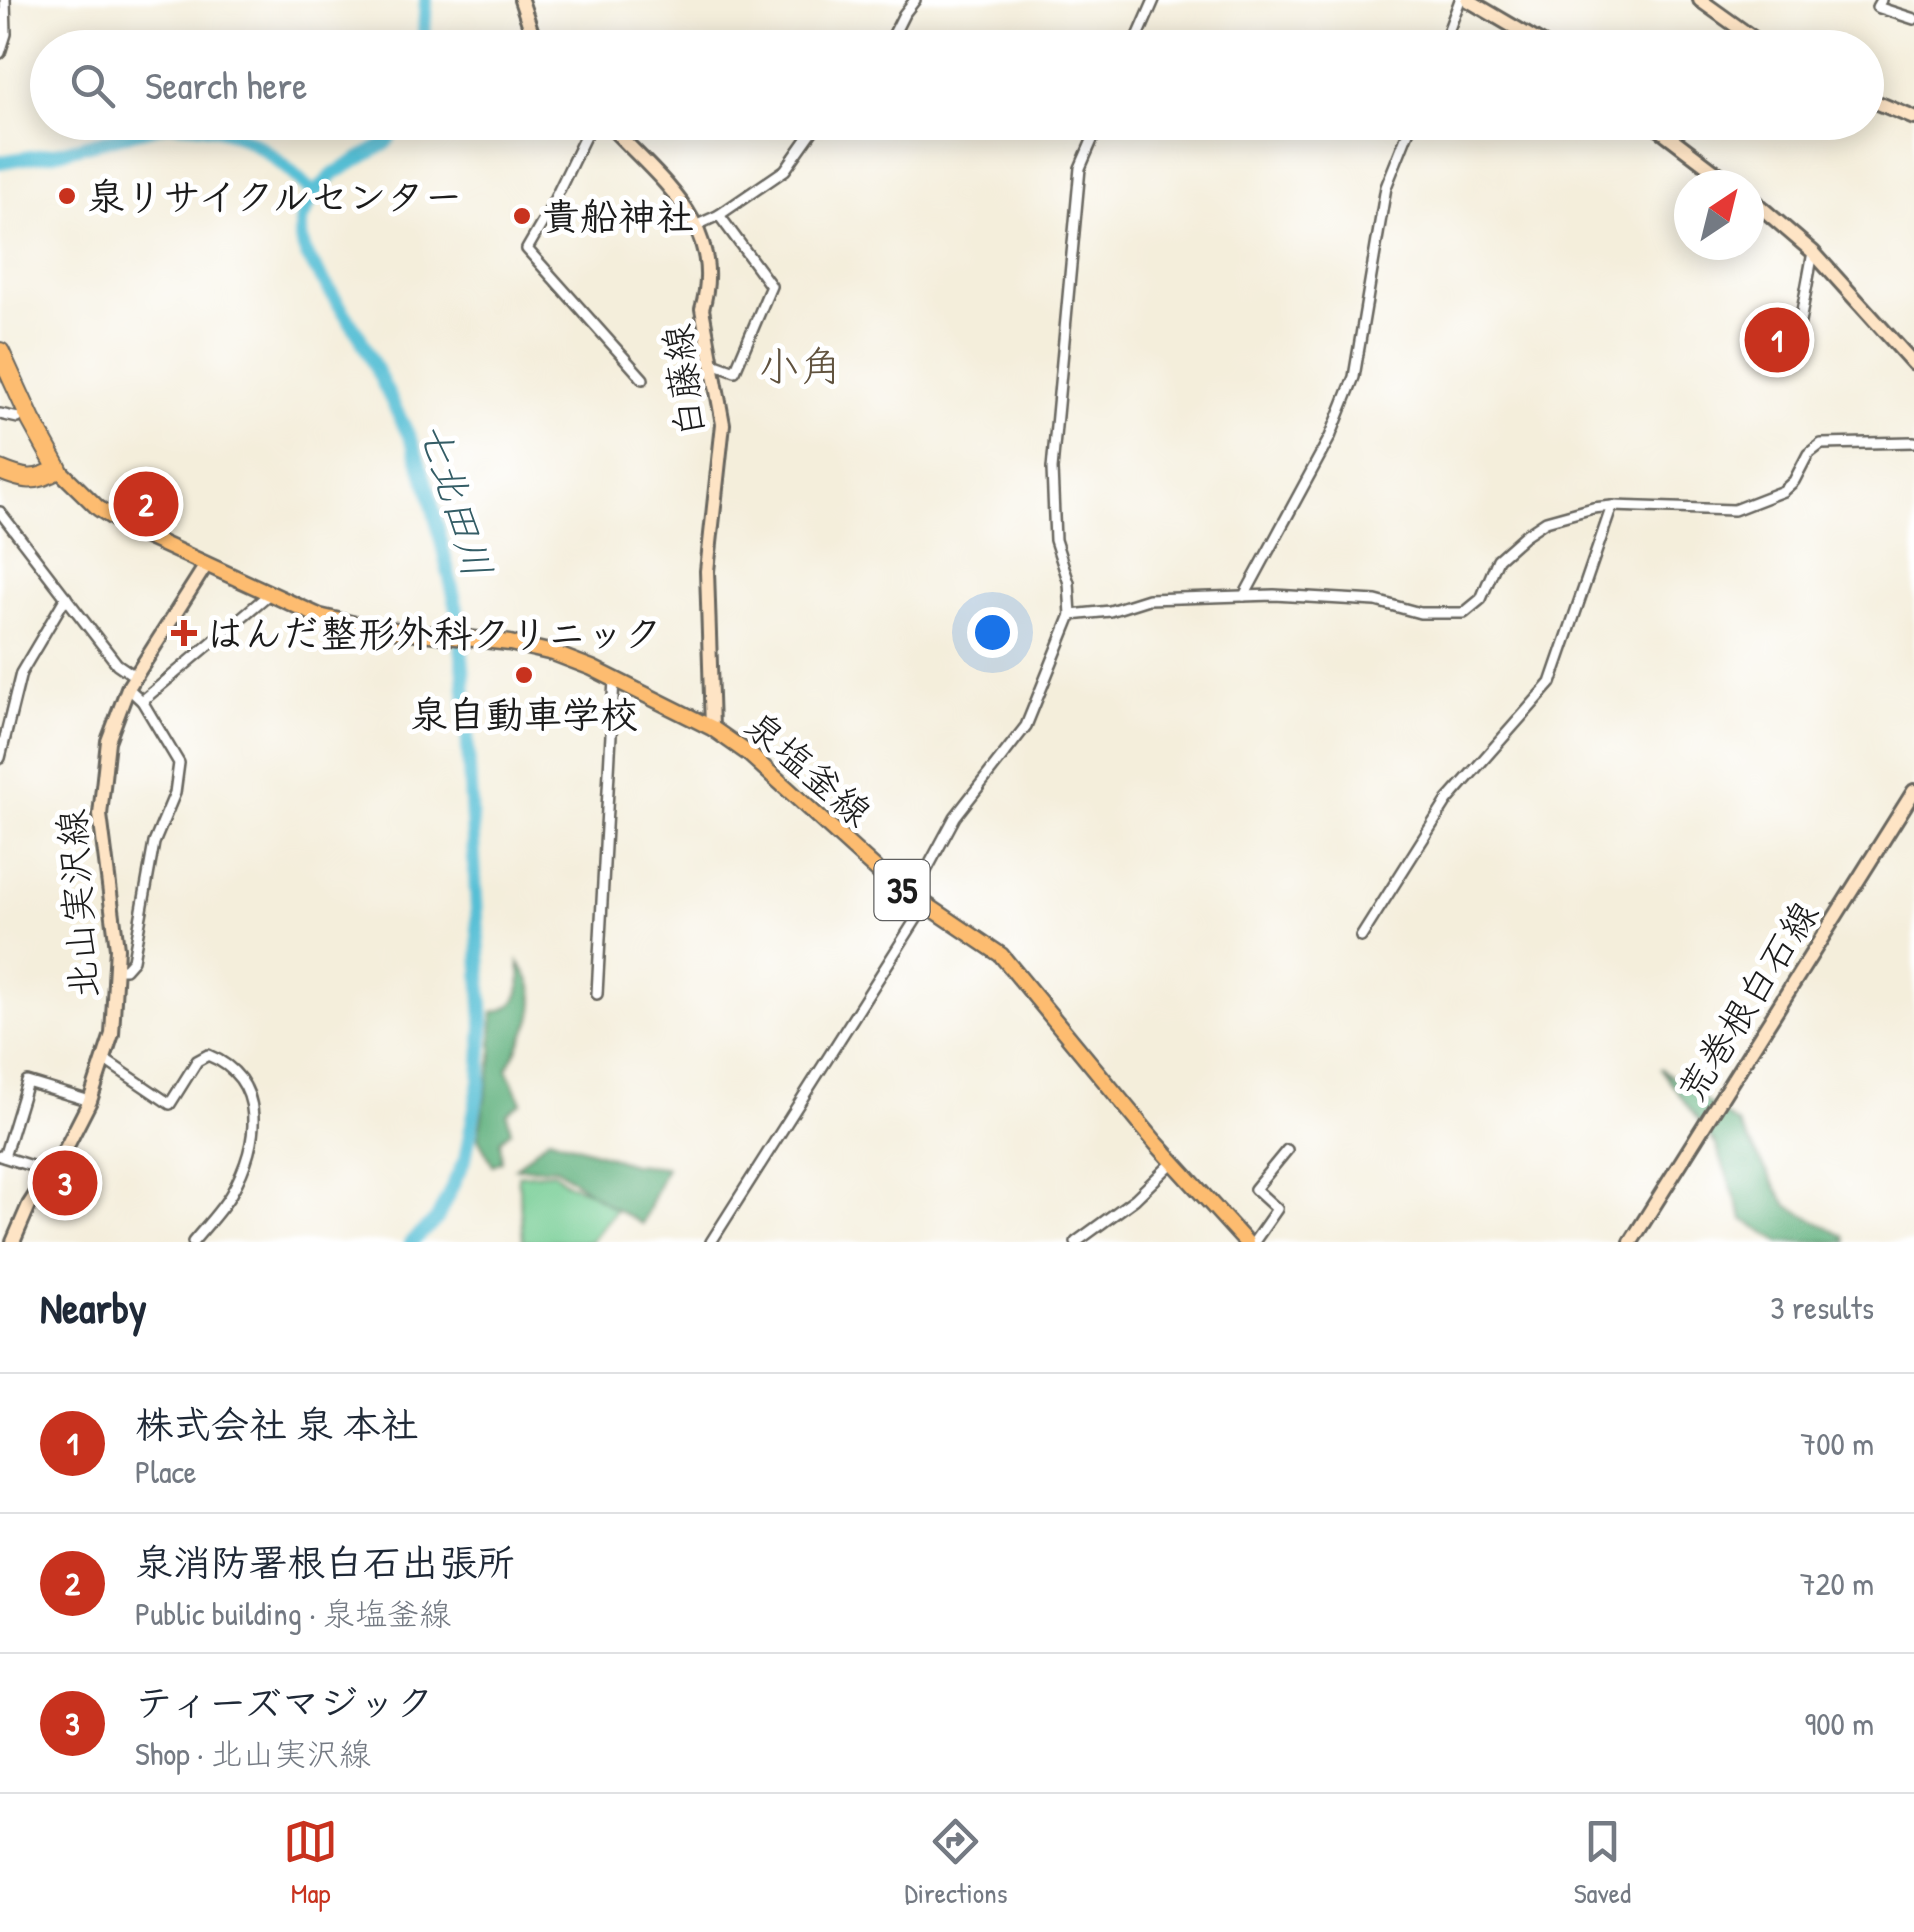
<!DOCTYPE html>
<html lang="en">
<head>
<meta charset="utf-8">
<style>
	:root { --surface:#fff; --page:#f6f6f7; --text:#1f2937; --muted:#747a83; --line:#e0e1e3; --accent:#c8321e }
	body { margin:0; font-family:"Patrick Hand","Klee One",sans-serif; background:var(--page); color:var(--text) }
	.compass { position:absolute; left:1674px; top:170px; width:90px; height:90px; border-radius:50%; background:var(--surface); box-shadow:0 5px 25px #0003; rotate:35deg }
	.you { position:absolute; left:992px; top:632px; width:35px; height:35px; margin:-25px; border:8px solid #fff; border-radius:50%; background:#1a73e8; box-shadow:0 0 0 15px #1a73e833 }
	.badge { display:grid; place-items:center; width:65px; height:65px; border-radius:50%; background:var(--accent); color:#fff; font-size:32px; font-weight:700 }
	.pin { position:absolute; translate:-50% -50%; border:5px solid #fff; box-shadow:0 2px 10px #0006 }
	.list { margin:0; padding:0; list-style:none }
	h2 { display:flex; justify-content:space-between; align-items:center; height:130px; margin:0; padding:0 40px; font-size:42px }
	h2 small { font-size:32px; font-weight:400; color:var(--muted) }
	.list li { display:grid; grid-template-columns:65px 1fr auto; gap:30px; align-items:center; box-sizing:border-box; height:140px; padding:0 40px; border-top:2px solid var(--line) }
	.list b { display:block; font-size:38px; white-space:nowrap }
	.list p { margin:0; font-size:32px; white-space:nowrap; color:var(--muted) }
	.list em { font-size:32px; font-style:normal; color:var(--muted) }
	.icon { flex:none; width:55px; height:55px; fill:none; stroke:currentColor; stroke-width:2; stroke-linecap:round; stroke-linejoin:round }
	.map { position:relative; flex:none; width:1914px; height:1242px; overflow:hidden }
	.search { position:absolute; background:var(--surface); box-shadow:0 5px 25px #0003; left:30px; right:30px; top:30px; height:110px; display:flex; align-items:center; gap:25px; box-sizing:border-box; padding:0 35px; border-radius:55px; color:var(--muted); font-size:38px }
	.sheet { height:550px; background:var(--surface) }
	nav { display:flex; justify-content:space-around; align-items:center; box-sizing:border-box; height:140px; border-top:2px solid var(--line); background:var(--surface); font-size:28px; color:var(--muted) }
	nav a { display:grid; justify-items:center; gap:5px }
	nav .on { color:var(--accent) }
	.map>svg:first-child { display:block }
	.green { fill:#73cc93; stroke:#487458; stroke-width:2.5 }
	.forest { fill:#5eb07d; stroke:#3d664c; stroke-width:2.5 }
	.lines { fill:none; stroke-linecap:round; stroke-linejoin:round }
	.river { stroke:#57bfd5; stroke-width:14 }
	.street-casing { stroke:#68665f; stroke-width:14 }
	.secondary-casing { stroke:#68665f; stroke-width:18 }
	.primary-casing { stroke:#68665f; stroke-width:19 }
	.highway-casing { stroke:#68665f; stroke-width:22 }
	.street { stroke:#fff; stroke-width:9 }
	.secondary { stroke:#fee4c5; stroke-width:12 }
	.primary { stroke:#fdbc6f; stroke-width:14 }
	.highway { stroke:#fdbc6f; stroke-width:18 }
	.poi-dot { fill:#c8321e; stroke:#fff; stroke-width:4 }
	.labels { text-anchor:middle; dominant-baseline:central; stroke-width:10; stroke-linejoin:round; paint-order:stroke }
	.shield { fill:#fff; stroke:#606060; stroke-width:2.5 }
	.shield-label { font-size:35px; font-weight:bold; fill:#1c1c1c }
	.poi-label { font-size:38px; font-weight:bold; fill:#1c1c1c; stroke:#fff; text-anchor:start }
	.street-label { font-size:38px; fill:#1c1c1c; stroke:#fff }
	.water-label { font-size:40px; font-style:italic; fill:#345d66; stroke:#fff }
	.quarter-label { font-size:42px; fill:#61533f; stroke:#fff }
</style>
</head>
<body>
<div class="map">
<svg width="1914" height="1242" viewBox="0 0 1914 1242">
	<rect width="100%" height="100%" fill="#fff"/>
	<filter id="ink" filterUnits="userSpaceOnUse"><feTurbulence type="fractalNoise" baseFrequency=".01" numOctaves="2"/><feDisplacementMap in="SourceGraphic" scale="20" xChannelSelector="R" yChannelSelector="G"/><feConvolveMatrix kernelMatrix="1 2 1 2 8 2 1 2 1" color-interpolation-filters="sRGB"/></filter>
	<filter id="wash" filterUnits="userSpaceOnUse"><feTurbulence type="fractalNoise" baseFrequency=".0048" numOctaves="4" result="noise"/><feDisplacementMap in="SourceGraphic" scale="40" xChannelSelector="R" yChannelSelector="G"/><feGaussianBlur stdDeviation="2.25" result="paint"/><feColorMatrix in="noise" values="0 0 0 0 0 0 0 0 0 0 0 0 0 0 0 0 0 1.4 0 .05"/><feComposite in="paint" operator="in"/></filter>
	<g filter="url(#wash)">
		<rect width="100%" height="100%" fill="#f4eedb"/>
		<polygon class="green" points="554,1172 567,1184 592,1192 616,1210 590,1242 523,1242 518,1175"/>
		<g class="forest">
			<path d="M519 963C550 1001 526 1031 507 1069L522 1102 507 1113 511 1131 500 1140 502 1161 493 1165 478 1138 492 1059 493 1012C521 1008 523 987 519 963Z"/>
			<polygon points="1660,1068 1739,1125 1787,1205 1844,1236 1846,1242 1781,1242 1743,1219 1716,1145"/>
			<polygon points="549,1137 632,1164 666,1167 642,1224 608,1205 556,1168 515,1168"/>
		</g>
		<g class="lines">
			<g class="river">
				<polyline points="423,48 426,0"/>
				<polyline points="400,122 385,144 335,173 314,194 301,221 301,240 307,256 359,335 413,444 429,491 443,549 457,609 464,675 483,1025 480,1081 465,1159 437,1219 411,1242"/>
				<path d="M0 162 55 153 168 124C238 122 267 148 314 194"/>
			</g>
		</g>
	</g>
	<g filter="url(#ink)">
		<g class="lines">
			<g class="street-casing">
				<g id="street">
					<polyline points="1881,0 1877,7 1914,19"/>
					<polyline points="887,48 904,14 915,0"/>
					<polyline points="1133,48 1154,0"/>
					<polyline points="1442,48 1460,0"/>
					<polyline points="0,53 6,34 5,0"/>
					<polyline points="592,122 549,211 527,249 643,379"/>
					<polyline points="697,225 719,215 785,170 819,122"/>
					<polyline points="1795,349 1813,252"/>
					<polyline points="713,363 735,371 771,286 719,215"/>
					<polyline points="0,414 18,418"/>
					<polyline points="0,512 117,664 136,677"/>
					<polyline points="1244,596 1330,437 1354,377 1386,187 1412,122"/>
					<polyline points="1071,615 1069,583 1055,540 1052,469 1080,168 1100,122"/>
					<polyline points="142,701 268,595"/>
					<polyline points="0,758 21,673 66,597"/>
					<polyline points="912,897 955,817 1026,726 1071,615 1110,611 1148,599 1274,595 1376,601 1420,613 1464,613 1481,599 1498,559 1525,535 1546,521 1593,508 1612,506 1734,510 1783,491 1794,481 1808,454 1821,444 1914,442"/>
					<polyline points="1361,937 1447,801 1551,683 1612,506"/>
					<polyline points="118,969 125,969 133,960 154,843 175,793 179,763 142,701 128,688"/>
					<polyline points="597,994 614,679"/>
					<path d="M105 1060 170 1104 197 1061 208 1055C269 1080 259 1145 231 1194 221 1211 206 1226 193 1242"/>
					<polyline points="0,1156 50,1172"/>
					<polyline points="4,1157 27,1082 90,1101"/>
					<polyline points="711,1242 925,905"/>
					<polyline points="1076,1242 1135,1199 1173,1162"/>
					<polyline points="1254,1242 1277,1209 1255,1189 1287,1150"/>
				</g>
			</g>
			<g class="secondary-casing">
				<g id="secondary">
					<polyline points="521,0 537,48"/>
					<polyline points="1468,0 1550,48"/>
					<polyline points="1700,0 1767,48"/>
					<polyline points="1866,98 1914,118"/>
					<path d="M606 122C657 177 727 225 702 309L723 424 707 571 712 728"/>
					<polyline points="1650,122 1733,185"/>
					<polyline points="1749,197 1813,252 1914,364"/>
					<polyline points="13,1242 29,1205 66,1148 90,1101 112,1034 117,948 100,815 108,741 128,688 206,565"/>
					<polyline points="1631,1242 1914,791"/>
				</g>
			</g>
			<g class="primary-casing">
				<polyline id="primary" points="58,469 98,508 132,530 319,616 367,627 510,643 553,653 592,668 712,728 749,754 881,874 1001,955 1156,1143 1246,1242"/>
			</g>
			<g class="highway-casing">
				<path id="highway" d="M0 352 31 420 58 469C35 483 24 480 0 470"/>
			</g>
			<use href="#street" class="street"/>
			<use href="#secondary" class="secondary"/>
			<use href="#primary" class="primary"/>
			<use href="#highway" class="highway"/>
		</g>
	</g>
	<g class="poi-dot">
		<circle cx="67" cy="196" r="10"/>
		<circle cx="522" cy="216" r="10"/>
		<path d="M179 618h10v10h10v10h-10v10h-10v-10h-10v-10h10z"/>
		<circle cx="524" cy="675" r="10"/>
	</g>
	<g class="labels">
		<rect class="shield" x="874.5" y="860" width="55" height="60" rx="8"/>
		<g class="shield-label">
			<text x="902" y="890">35</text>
		</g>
		<g class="poi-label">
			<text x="87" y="196">泉リサイクルセンター</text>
			<text x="542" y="216">貴船神社</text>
			<text x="206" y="633">はんだ整形外科クリニック</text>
			<text x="524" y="714" text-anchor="middle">泉自動車学校</text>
		</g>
		<g class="street-label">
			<text transform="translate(683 381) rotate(-97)">白藤線</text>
			<text transform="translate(809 768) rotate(41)">泉塩釜線</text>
			<text transform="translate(77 904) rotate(-94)">北山実沢線</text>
			<text transform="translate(1747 1001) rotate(-58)">荒巻根白石線</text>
		</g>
		<g class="water-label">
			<text transform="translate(457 499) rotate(73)">七北田川</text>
		</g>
		<g class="quarter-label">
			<text x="800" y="365">小角</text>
		</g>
	</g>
</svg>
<svg class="compass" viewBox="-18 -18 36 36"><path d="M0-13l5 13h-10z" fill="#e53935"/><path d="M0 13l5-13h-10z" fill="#747a83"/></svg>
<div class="you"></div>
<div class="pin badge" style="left:1777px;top:340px">1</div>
<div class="pin badge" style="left:146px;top:504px">2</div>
<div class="pin badge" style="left:65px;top:1183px">3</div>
<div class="search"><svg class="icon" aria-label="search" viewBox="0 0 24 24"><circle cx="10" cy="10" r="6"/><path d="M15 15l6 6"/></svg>Search here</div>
</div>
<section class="sheet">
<h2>Nearby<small>3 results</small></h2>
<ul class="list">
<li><span class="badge">1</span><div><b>株式会社 泉 本社</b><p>Place</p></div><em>700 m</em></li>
<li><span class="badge">2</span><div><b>泉消防署根白石出張所</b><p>Public building · 泉塩釜線</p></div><em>720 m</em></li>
<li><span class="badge">3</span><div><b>ティーズマジック</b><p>Shop · 北山実沢線</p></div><em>900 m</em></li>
</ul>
</section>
<nav>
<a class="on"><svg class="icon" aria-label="map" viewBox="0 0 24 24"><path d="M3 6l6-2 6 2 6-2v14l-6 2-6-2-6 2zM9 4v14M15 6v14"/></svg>Map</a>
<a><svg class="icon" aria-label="directions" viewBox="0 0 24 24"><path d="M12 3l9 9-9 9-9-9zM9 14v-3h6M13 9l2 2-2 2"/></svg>Directions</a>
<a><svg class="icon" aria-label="saved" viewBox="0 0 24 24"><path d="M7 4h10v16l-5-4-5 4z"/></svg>Saved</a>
</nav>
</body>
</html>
